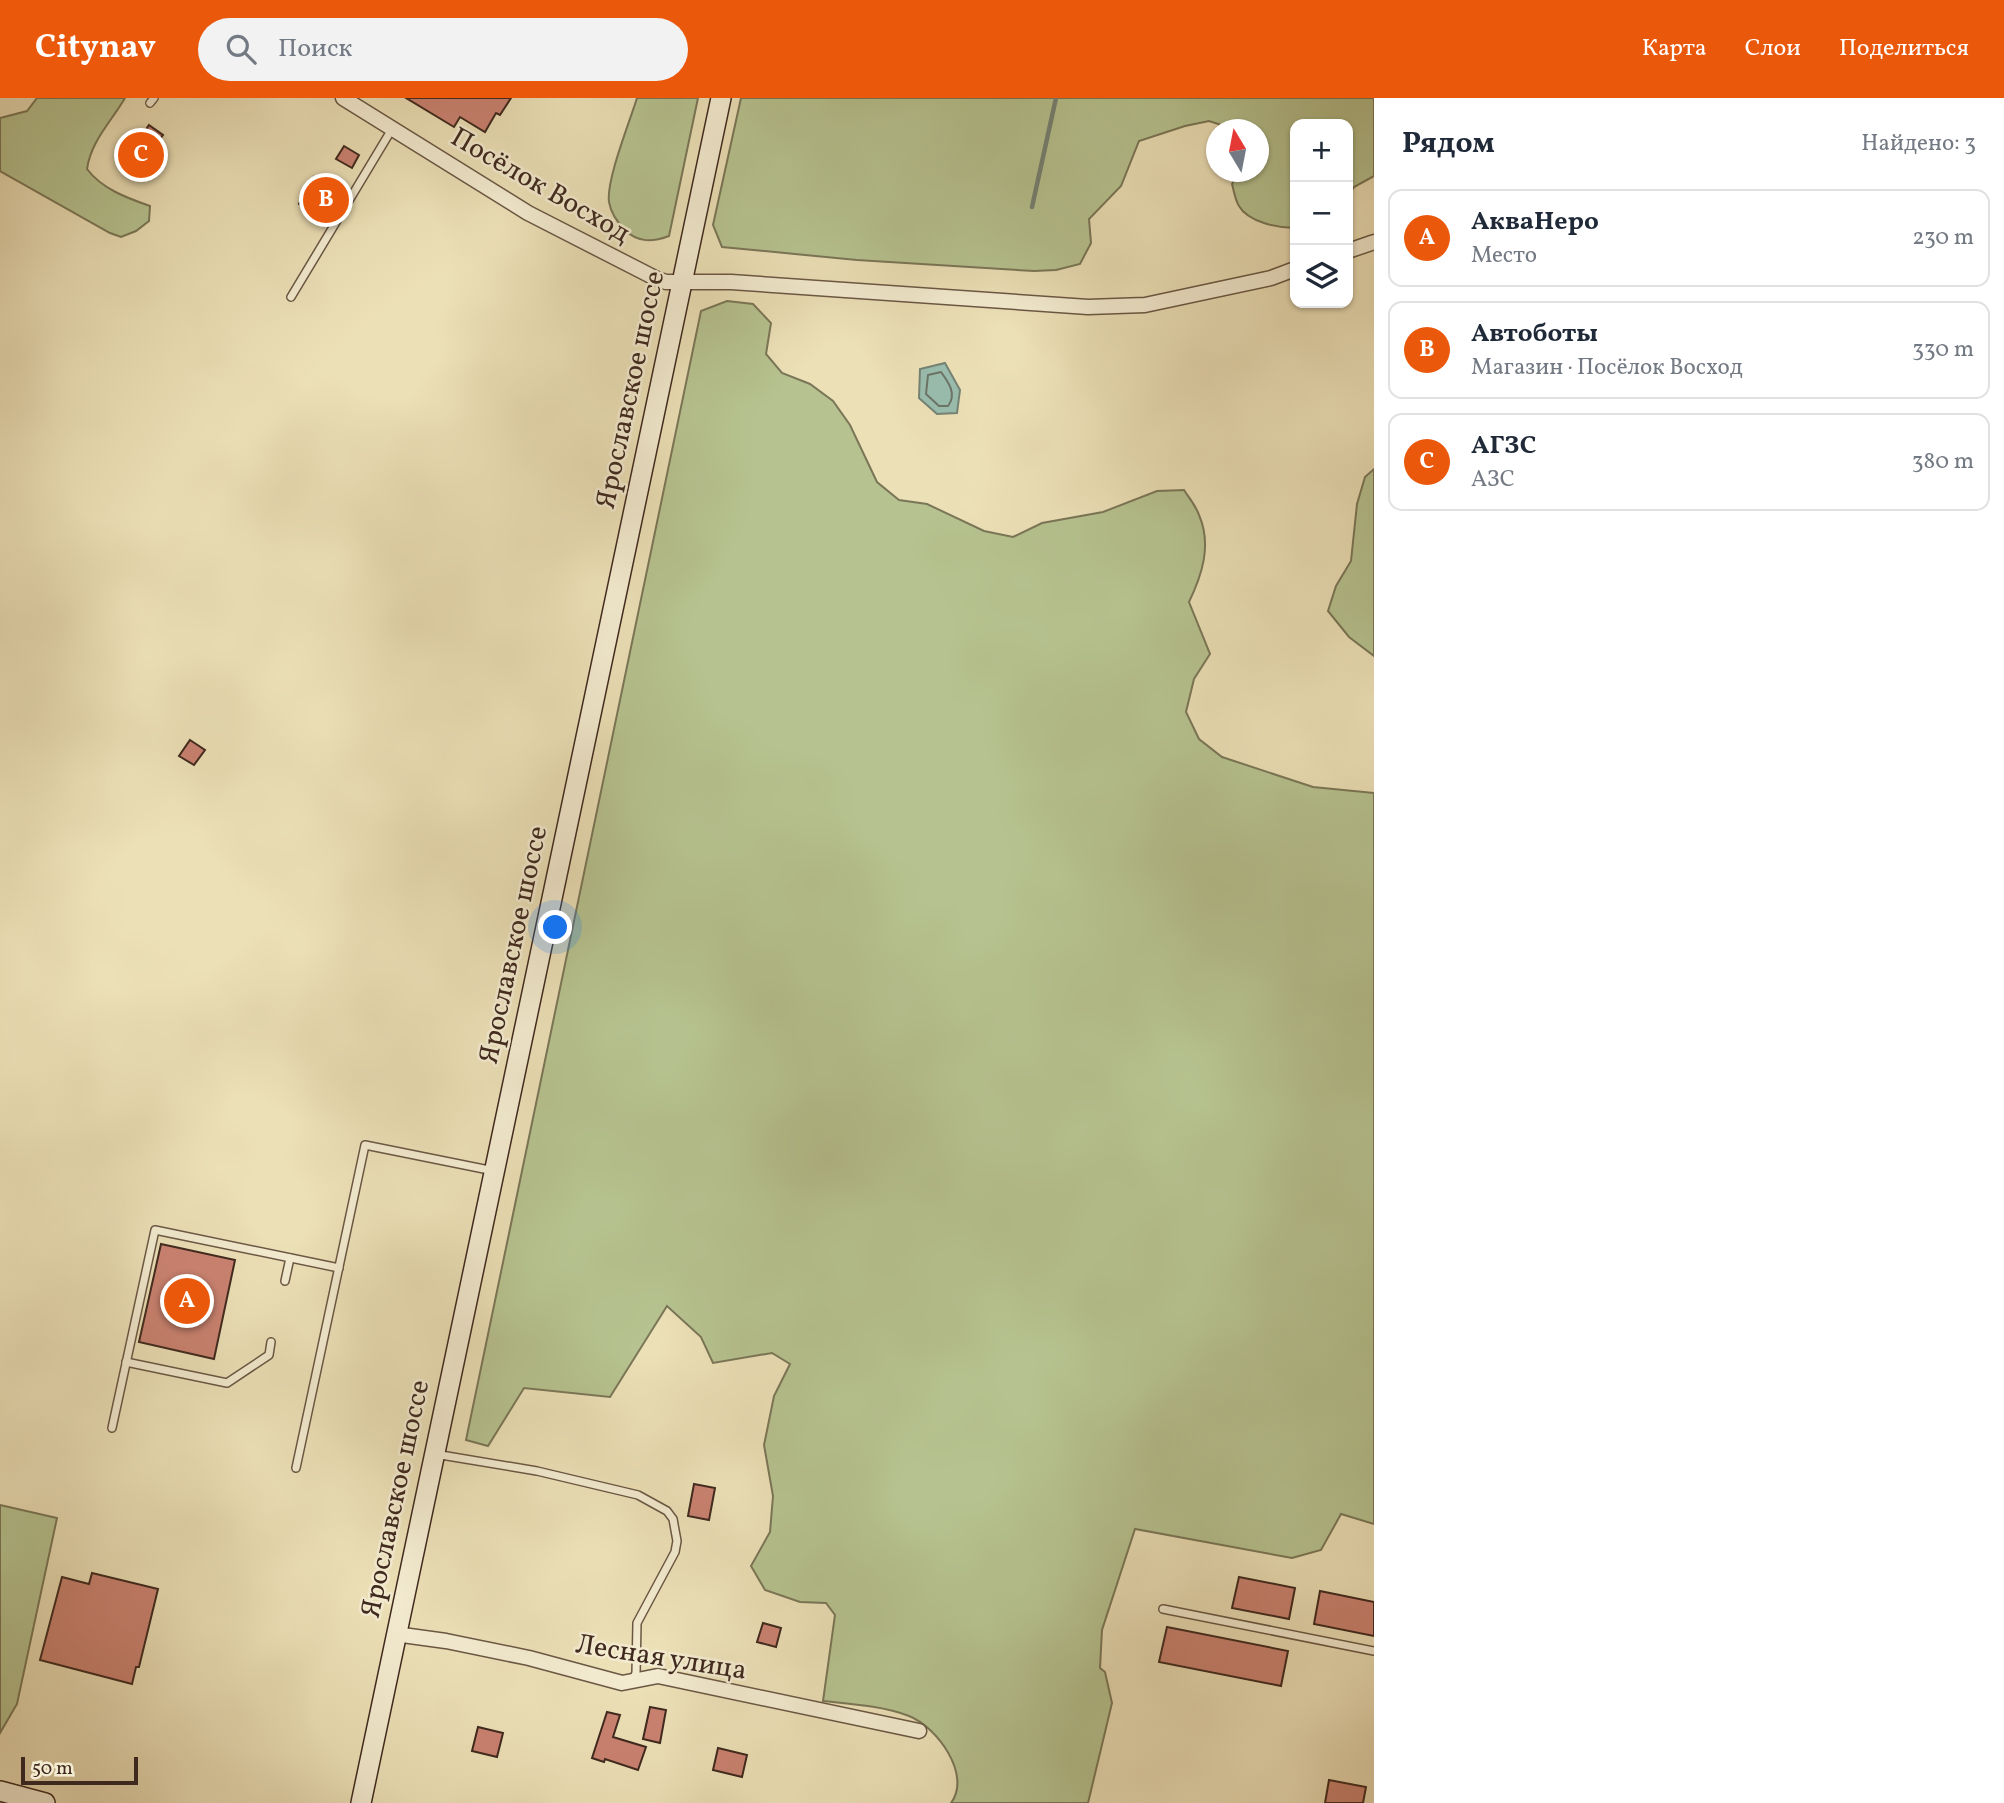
<!DOCTYPE html>
<html lang="ru">
<head>
<meta charset="utf-8">
<style>
	:root { --surface:#fff; --page:#f2f2f3; --text:#1f2937; --muted:#747a83; --line:#e0e1e3; --accent:#ea580c }
	body { margin:0; font-family:Vollkorn,serif; background:var(--page); color:var(--text) }
	.controls { position:absolute; right:21px; top:21px; display:grid; overflow:hidden; border-radius:14px; box-shadow:0 2px 5px #0004 }
	.controls button { width:63px; height:63px; display:grid; place-items:center; padding:0; border:0; border-bottom:2px solid var(--line); background:var(--surface); color:var(--text); font:35px sans-serif }
	.compass { position:absolute; left:1206px; top:21px; width:63px; height:63px; border-radius:50%; background:var(--surface); box-shadow:0 2px 5px #0004; rotate:350deg }
	.scale { position:absolute; left:21px; bottom:18px; width:117px; box-sizing:border-box; padding-left:7px; border:4px solid #3f291e; border-top:0; font-size:19px; line-height:24px; white-space:nowrap; color:#3f291e; -webkit-text-stroke:5px #f3ebd0; paint-order:stroke }
	.you { position:absolute; left:556px; top:830px; width:24px; height:24px; margin:-18px; border:5px solid #fff; border-radius:50%; background:#1a73e8; box-shadow:0 0 0 10px #1a73e833 }
	.badge { display:grid; place-items:center; width:46px; height:46px; border-radius:50%; background:var(--accent); color:#fff; font-size:23px; font-weight:700 }
	.pin { position:absolute; translate:-50% -50%; border:4px solid #fff; box-shadow:0 2px 7px #0006 }
	.list { margin:0; padding:0; list-style:none }
	h2 { display:flex; justify-content:space-between; align-items:center; height:91px; margin:0; padding:0 28px; font-size:30px }
	h2 small { font-size:23px; font-weight:400; color:var(--muted) }
	.list li { display:grid; grid-template-columns:46px 1fr auto; gap:21px; align-items:center; box-sizing:border-box; height:98px; margin:0 14px 14px; padding:0 14px; border:2px solid var(--line); border-radius:14px }
	.list b { display:block; font-size:26px; white-space:nowrap }
	.list p { margin:0; font-size:23px; white-space:nowrap; color:var(--muted) }
	.list em { font-size:23px; font-style:normal; color:var(--muted) }
	.icon { flex:none; width:38px; height:38px; fill:none; stroke:currentColor; stroke-width:2; stroke-linecap:round; stroke-linejoin:round }
	.map { position:relative; flex:none; width:1374px; height:1705px; overflow:hidden }
	header { display:flex; align-items:center; gap:42px; box-sizing:border-box; height:98px; padding:0 35px; background:var(--accent); color:#fff }
	header strong { font-size:33px }
	nav { display:flex; gap:38px; margin-inline-start:auto; font-size:24px }
	.search { width:490px; height:63px; background:var(--page); display:flex; align-items:center; gap:18px; box-sizing:border-box; padding:0 24px; border-radius:38px; color:var(--muted); font-size:26px }
	main { display:flex }
	aside { flex:1; background:var(--surface) }
	.map>svg:first-child { display:block }
	.green { fill:#b6c390; stroke:#7a7657; stroke-width:2 }
	.water { fill:#99bdae; stroke:#758274; stroke-width:2 }
	.lines { fill:none; stroke-linecap:round; stroke-linejoin:round }
	.shore { stroke:#6c7366; stroke-width:2 }
	.stream { stroke:#758274; stroke-width:4.5 }
	.building { fill:#ca8271; stroke:#3f291e; stroke-width:2 }
	.lane-casing { stroke:#6a5744; stroke-width:10 }
	.street-casing { stroke:#6a5744; stroke-width:17 }
	.secondary-casing { stroke:#3f291e; stroke-width:22 }
	.lane { stroke:#f3ebd0; stroke-width:7 }
	.street { stroke:#f3ebd0; stroke-width:14 }
	.secondary { stroke:#f3ebd0; stroke-width:19 }
	.labels { text-anchor:middle; dominant-baseline:central; stroke-width:5; stroke-linejoin:round; paint-order:stroke }
	.street-label { font-size:28px; fill:#3f291e; stroke:#f3ebd0 }
</style>
</head>
<body>
<header>
<strong>Citynav</strong>
<div class="search"><svg class="icon" aria-label="search" viewBox="0 0 24 24"><circle cx="10" cy="10" r="6"/><path d="M15 15l6 6"/></svg>Поиск</div>
<nav><a>Карта</a><a>Слои</a><a>Поделиться</a></nav>
</header>
<main>
<div class="map">
<svg width="1374" height="1705" viewBox="0 0 1374 1705">
	<rect width="100%" height="100%" fill="#ece0b7"/>
	<filter id="stains"><feTurbulence type="fractalNoise" baseFrequency=".00286" numOctaves="4"/><feColorMatrix values="0 0 0 0 .2 0 0 0 0 .09 0 0 0 0 .02 0 0 0 .5 -.17"/></filter>
	<radialGradient id="worn" r=".72"><stop offset=".6" stop-color="#630" stop-opacity="0"/><stop offset="1" stop-color="#630" stop-opacity=".3"/></radialGradient>
	<g class="green">
		<path d="M37 0H125C111 24 91 43 87 71 102 91 127 100 150 108L149 123 136 133 121 139 110 135 0 73V20L27 13Z"/>
		<path d="M637 0H698L669 138C653 144 638 145 625 132 617 124 611 115 609 104 606 82 630 23 637 0Z"/>
		<path d="M741 0H1374V78L1354 89 1348 98V26H1295V130C1278 130 1248 124 1239 108 1235 102 1234 93 1232 86L1238 74H1258V32L1234 31 1209 23 1185 28 1139 43 1121 88 1089 121 1091 145 1080 166 1056 172 1034 173 857 162 722 149 713 127Z"/>
		<path d="M727 203 753 206 771 225 766 256 782 275 810 286 833 303 850 327 877 384 899 402 927 406 984 433 1013 439 1042 425 1103 414 1157 393 1184 392C1189 400 1196 408 1199 417 1212 447 1202 477 1189 504L1210 556 1194 581 1186 614 1199 641 1222 659 1313 689 1374 695V1426L1341 1416 1321 1452 1292 1460 1135 1431 1102 1532 1100 1570 1105 1574 1112 1605 1088 1705H951C972 1677 937 1629 909 1618 883 1608 851 1606 823 1603L835 1517 826 1505 800 1504 765 1492 751 1468 770 1434 773 1398 764 1347 774 1298 790 1266 772 1255 713 1265 701 1239 667 1208 610 1299 524 1290 488 1348 466 1342 701 213Z"/>
		<polygon points="1374,371 1374,558 1349,539 1328,513 1336,488 1351,463 1357,406 1365,379"/>
		<polygon points="0,1407 57,1420 17,1606 0,1635"/>
	</g>
	<polygon class="water" points="945,265 960,292 957,315 937,316 919,300 920,271"/>
	<g class="lines">
		<path class="shore" d="M941 274C949 285 957 296 948 308H939L926 296 928 277Z"/>
		<polyline class="stream" points="1032,109 1056,0"/>
	</g>
	<g class="building">
		<polygon points="406,0 511,0 500,17 496,15 485,34 460,19 454,29"/>
		<polygon points="149,27 163,37 135,73 124,64"/>
		<polygon points="344,48 359,57 352,70 336,61"/>
		<polygon points="314,79 343,97 328,123 299,106"/>
		<polygon points="190,642 205,652 194,667 179,658"/>
		<polygon points="161,1146 235,1162 214,1261 139,1244"/>
		<polygon points="694,1386 715,1390 709,1422 688,1418"/>
		<polygon points="92,1475 158,1491 139,1569 136,1569 132,1586 40,1562 62,1479 89,1486"/>
		<polygon points="1239,1479 1295,1490 1289,1521 1232,1510"/>
		<polygon points="1320,1493 1374,1504 1374,1538 1314,1526"/>
		<polygon points="763,1525 781,1530 776,1549 757,1544"/>
		<polygon points="1167,1529 1288,1553 1281,1588 1159,1564"/>
		<polygon points="650,1609 666,1612 660,1645 643,1641"/>
		<polygon points="607,1614 620,1617 613,1639 646,1649 638,1672 605,1661 604,1664 592,1660"/>
		<polygon points="478,1629 503,1635 497,1659 472,1653"/>
		<polygon points="718,1650 747,1657 742,1679 713,1672"/>
		<polygon points="1329,1682 1366,1689 1363,1705 1325,1705"/>
	</g>
	<g class="lines">
		<g class="lane-casing">
			<g id="lane">
				<polyline points="150,5 154,0"/>
				<polyline points="291,199 392,31"/>
				<polyline points="285,1183 290,1160"/>
				<polyline points="126,1264 227,1285 269,1257 271,1244"/>
				<polyline points="112,1330 155,1132 339,1170"/>
				<polyline points="435,1356 537,1373 638,1397 667,1413 673,1421 677,1443 675,1454 637,1525 636,1575 633,1581"/>
				<polyline points="296,1370 365,1047 494,1073"/>
				<polyline points="1163,1511 1374,1553"/>
			</g>
		</g>
		<g class="street-casing">
			<g id="street">
				<polyline points="343,0 528,115 657,181 666,184 731,184 1088,209 1145,207 1271,180 1295,171"/>
				<polyline points="1348,153 1374,144"/>
				<polyline points="395,1536 446,1543 529,1560 622,1585 658,1578 919,1633"/>
			</g>
		</g>
		<g class="secondary-casing">
			<g id="secondary">
				<polyline points="0,1693 45,1705"/>
				<polyline points="361,1705 721,0"/>
			</g>
		</g>
		<use href="#lane" class="lane"/>
		<use href="#street" class="street"/>
		<use href="#secondary" class="secondary"/>
	</g>
	<g class="labels">
		<g class="street-label">
			<text transform="translate(540 88) rotate(30)">Посёлок Восход</text>
			<text transform="translate(631 292) rotate(-78)">Ярославское шоссе</text>
			<text transform="translate(514 847) rotate(-78)">Ярославское шоссе</text>
			<text transform="translate(396 1401) rotate(-78)">Ярославское шоссе</text>
			<text transform="translate(661 1560) rotate(9)">Лесная улица</text>
		</g>
	</g>
	<rect width="100%" height="100%" filter="url(#stains)"/>
	<rect width="100%" height="100%" fill="url(#worn)"/>
</svg>
<div class="controls">
<button>+</button>
<button>−</button>
<button><svg class="icon" aria-label="layers" viewBox="0 0 24 24"><path d="M12 4l9 5-9 5-9-5zM3 14l9 5 9-5"/></svg></button>
</div>
<svg class="compass" viewBox="-18 -18 36 36"><path d="M0-13l5 13h-10z" fill="#e53935"/><path d="M0 13l5-13h-10z" fill="#747a83"/></svg>
<div class="scale">50 m</div>
<div class="you"></div>
<div class="pin badge" style="left:187px;top:1203px">A</div>
<div class="pin badge" style="left:326px;top:102px">B</div>
<div class="pin badge" style="left:141px;top:57px">C</div>
</div>
<aside>
<h2>Рядом<small>Найдено: 3</small></h2>
<ul class="list">
<li><span class="badge">A</span><div><b>АкваНеро</b><p>Место</p></div><em>230 m</em></li>
<li><span class="badge">B</span><div><b>Автоботы</b><p>Магазин · Посёлок Восход</p></div><em>330 m</em></li>
<li><span class="badge">C</span><div><b>АГЗС</b><p>АЗС</p></div><em>380 m</em></li>
</ul>
</aside>
</main>
</body>
</html>
